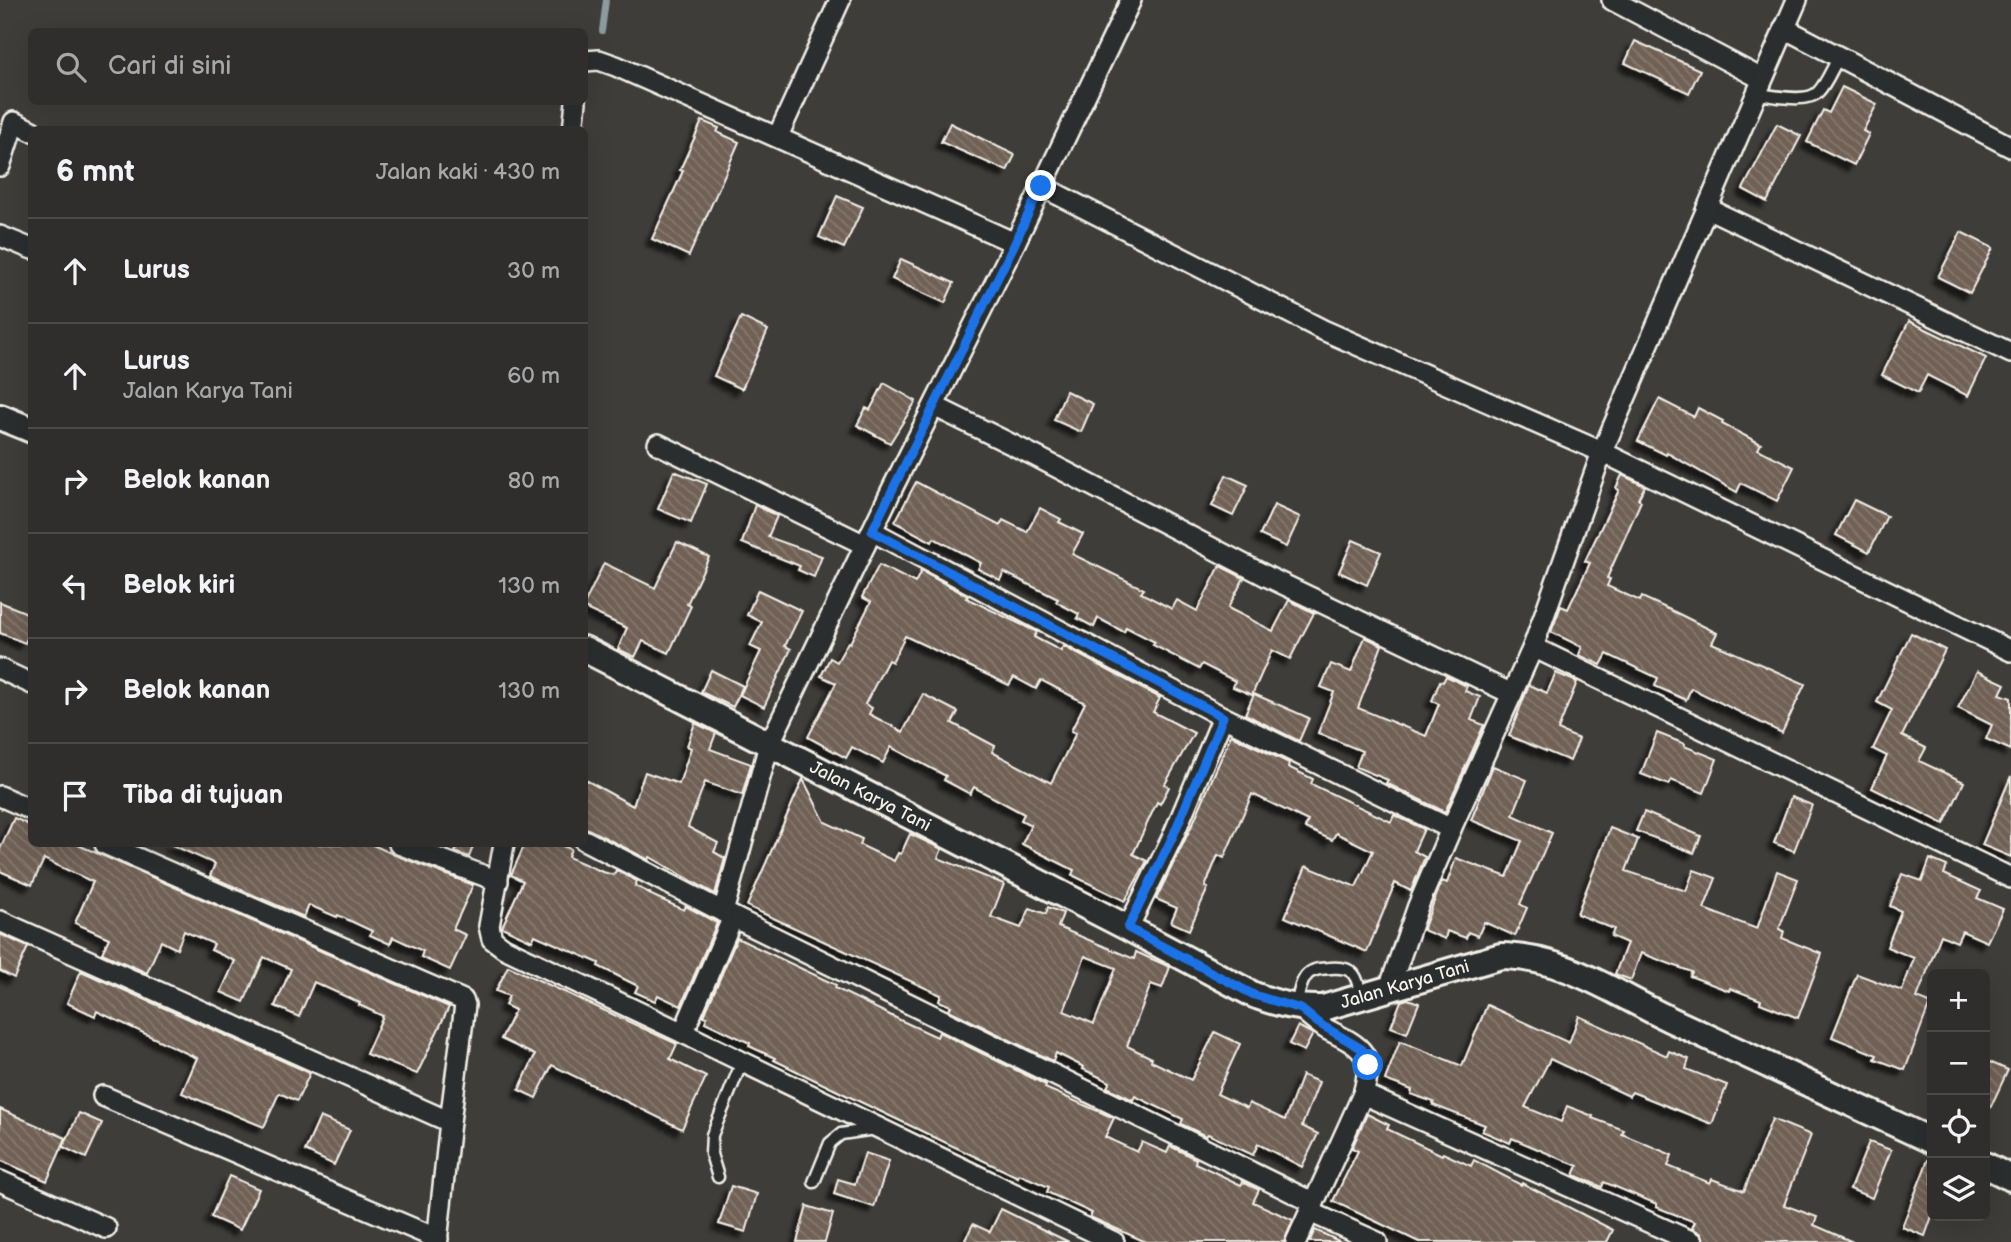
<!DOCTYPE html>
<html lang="id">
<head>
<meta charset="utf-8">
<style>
	:root { --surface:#2f2e2c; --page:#3b3a38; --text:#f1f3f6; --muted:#a7a8a9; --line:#4a4a48 }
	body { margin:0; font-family:"Balsamiq Sans",sans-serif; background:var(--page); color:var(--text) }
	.controls { position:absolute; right:21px; bottom:21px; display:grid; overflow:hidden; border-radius:10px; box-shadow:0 7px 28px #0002 }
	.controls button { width:63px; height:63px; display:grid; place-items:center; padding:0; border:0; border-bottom:2px solid var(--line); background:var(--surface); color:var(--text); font:35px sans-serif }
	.stop { position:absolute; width:21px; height:21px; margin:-16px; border:5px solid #1a73e8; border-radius:50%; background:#fff }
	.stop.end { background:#1a73e8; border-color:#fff; box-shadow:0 2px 7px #0008 }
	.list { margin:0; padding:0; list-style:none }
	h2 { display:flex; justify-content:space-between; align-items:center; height:91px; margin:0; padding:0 28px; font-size:30px }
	h2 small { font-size:23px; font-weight:400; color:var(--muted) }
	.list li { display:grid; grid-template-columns:46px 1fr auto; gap:21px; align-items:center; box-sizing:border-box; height:105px; padding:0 28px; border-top:2px solid var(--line) }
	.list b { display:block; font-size:26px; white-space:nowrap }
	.list p { margin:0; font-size:23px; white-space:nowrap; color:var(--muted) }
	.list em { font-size:23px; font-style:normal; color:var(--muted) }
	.icon { flex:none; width:38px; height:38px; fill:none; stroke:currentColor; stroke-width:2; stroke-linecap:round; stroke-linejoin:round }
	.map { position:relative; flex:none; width:2011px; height:1242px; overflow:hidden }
	.search { position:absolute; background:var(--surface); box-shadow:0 7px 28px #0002; left:28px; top:28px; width:560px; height:77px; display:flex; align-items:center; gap:18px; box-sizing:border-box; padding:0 24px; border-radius:10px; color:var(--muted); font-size:26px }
	.panel { position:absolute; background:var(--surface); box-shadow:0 7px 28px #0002; left:28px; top:126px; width:560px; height:721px; border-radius:10px }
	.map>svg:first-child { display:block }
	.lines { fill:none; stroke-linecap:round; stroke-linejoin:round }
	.stream { stroke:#8d9b9e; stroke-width:6 }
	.building { fill:url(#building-back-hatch); stroke:#f4f1e8; stroke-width:2; fill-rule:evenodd; filter:url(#shadow) }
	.service-casing { stroke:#f4f1e8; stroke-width:15 }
	.minor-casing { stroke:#f4f1e8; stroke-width:24 }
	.tertiary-casing { stroke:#f4f1e8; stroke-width:30 }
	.service { stroke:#2a2d2e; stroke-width:10 }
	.minor { stroke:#2a2d2e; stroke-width:19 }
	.tertiary { stroke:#2a2d2e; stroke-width:24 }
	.route { stroke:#1a73e8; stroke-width:9 }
	.labels { text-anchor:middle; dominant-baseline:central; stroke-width:5; stroke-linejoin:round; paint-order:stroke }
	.street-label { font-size:18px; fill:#f4f1e8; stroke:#2a2d2e }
</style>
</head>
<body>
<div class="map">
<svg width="2011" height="1242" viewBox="0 0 2011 1242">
	<defs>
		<pattern id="building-back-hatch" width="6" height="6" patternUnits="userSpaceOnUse" patternTransform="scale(1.75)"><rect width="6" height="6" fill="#706156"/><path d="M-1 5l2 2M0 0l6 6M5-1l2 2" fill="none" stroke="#85786e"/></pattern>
		<filter id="shadow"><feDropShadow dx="-6" dy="6" stdDeviation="2" flood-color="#0009"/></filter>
	</defs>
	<rect width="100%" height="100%" fill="#3f3d3a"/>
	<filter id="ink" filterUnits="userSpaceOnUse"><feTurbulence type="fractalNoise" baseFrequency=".0143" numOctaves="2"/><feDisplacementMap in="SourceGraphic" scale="14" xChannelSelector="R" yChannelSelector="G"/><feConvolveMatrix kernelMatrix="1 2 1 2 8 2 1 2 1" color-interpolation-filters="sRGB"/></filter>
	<g filter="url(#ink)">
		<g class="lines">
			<polyline class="stream" points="602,31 606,0"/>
		</g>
		<g class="building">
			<polygon points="1635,41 1700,70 1689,93 1625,63"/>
			<polygon points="1842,87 1877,104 1863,131 1869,134 1854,165 1807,142 1823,110 1829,113"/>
			<polygon points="702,121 719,128 717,132 739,142 689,256 652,239 683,171 680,170"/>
			<polygon points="950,123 1015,155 1007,171 941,142"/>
			<polygon points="1777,124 1801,136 1767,202 1743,189"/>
			<polygon points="837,196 863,207 844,248 819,237"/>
			<polygon points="1961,232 1993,248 1970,293 1938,277"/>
			<polygon points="901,259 954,283 945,303 892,279"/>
			<polygon points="741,317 768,330 742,389 714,376"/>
			<polygon points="1909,321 1986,358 1968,396 1927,375 1918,393 1882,375"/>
			<polygon points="884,383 916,401 890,443 857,425 866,408 870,410"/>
			<polygon points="1066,391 1093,404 1081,432 1054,420"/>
			<polygon points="1659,399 1694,417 1698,408 1723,421 1722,424 1761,444 1758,449 1794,467 1777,501 1741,483 1737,492 1667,453 1666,455 1638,441"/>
			<polygon points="674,471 707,484 691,523 658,509"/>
			<polygon points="1226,475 1248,485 1233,516 1212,506"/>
			<polygon points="1622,475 1645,486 1638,499 1641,501 1607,578 1610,579 1607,586 1640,601 1642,597 1679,614 1717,633 1712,643 1805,684 1782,733 1691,688 1686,700 1655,686 1658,678 1607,654 1601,665 1579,655 1582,647 1551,632 1561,606 1568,609 1590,563 1585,561 1619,490 1616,488"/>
			<polygon points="916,482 1000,526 1003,520 1027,532 1040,508 1061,519 1059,522 1083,534 1072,554 1144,589 1141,593 1172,609 1177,600 1197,611 1220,566 1244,578 1228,608 1273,631 1289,600 1314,613 1290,659 1272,650 1252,695 1233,687 1235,681 1202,664 1199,669 1153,645 1155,642 1126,627 1124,632 1098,618 1094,627 1077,618 1079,614 1056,602 1058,599 1004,572 1000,580 978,569 981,563 934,538 932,542 895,522"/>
			<polygon points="1854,500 1887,516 1869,552 1836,535"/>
			<polygon points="755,505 777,516 768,537 822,556 814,577 798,570 800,566 742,543"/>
			<polygon points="1274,505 1300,517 1286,547 1260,535"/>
			<polygon points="1353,540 1381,552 1367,585 1339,572"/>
			<polygon points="677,542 709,557 687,604 691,606 669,653 643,641 635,657 618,649 627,628 584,608 584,605 604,563 655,588"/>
			<path d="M879 565 915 583 921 571 968 596 966 598 1037 632 1034 637 1061 651 1063 646 1160 698 1153 712 1194 733 1165 784 1169 787 1160 804 1157 802 1133 854 1147 861 1125 901 1072 875 1074 870 1022 844 1031 825 1021 820 1024 814 974 787 970 794 944 780 946 776 891 747 883 763 852 747 846 758 808 737 836 683 821 676 830 658 837 662 848 642 850 643 871 602 862 597ZM905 636 1009 685 1014 677 1036 689 1041 680 1085 703 1071 731 1076 733 1051 783 992 752 995 746 952 723 958 712 923 694 903 732 869 714 872 708 865 704 888 660 892 662Z"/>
			<polygon points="758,590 802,611 785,646 791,649 764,707 740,695 761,651 750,646 762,622 747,615"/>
			<polygon points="0,602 32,615 32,628 25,643 0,633"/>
			<polygon points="1911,633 1945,650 1902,736 1926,748 1919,761 1964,782 1944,824 1872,788 1887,756 1873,749 1892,710 1877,702"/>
			<polygon points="1365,637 1382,645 1358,708 1426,736 1439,704 1432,701 1440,681 1443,682 1446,676 1467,686 1465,691 1480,697 1471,720 1484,725 1445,812 1386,783 1388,780 1356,767 1362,751 1318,733 1334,692 1321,687 1331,664 1351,672"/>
			<polygon points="711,670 743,686 733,707 701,692"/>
			<polygon points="1977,671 2005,684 2000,694 2011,698 2011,750 1986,739 1992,725 1958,708"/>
			<polygon points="1556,673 1577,682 1558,730 1579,739 1570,761 1509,736 1529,685 1547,693"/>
			<polygon points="1254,694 1309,718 1299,741 1245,714"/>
			<polygon points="695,723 716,733 710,749 751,764 742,795 705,782 688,827 718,843 714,852 725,858 715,894 650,857 649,860 584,827 584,779 633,806 645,772 679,784 691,748 687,746"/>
			<polygon points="1657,733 1685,744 1684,746 1717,759 1704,793 1671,780 1669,785 1641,774"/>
			<polygon points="1231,735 1289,763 1288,767 1313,779 1311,784 1391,822 1394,815 1424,829 1414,851 1425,857 1411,891 1395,883 1367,952 1285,917 1306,866 1356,887 1373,851 1336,833 1332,840 1305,828 1308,821 1252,794 1224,858 1218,855 1205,887 1208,888 1189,930 1171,922 1177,908 1156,899 1194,821"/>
			<polygon points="1493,766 1527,780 1513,815 1552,833 1520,904 1527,908 1515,936 1484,922 1478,936 1468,932 1466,938 1447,931 1445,939 1423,930 1442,881 1447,883 1456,858 1507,877 1522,841 1471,820"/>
			<polygon points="2011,776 2011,857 1982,845"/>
			<path d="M803 779 825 822 862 839 860 845 894 861 898 853 901 854 910 834 942 849 938 858 1004 884 991 917 1021 928 1030 908 1046 914 1048 907 1063 913 1058 927 1134 959 1136 952 1170 967 1162 988 1151 984 1127 1046 1152 1058 1151 1061 1191 1080 1215 1032 1240 1044 1217 1094 1247 1108 1249 1103 1285 1120 1302 1075 1319 1082 1302 1126 1318 1134 1302 1167 1258 1144 1253 1155 1208 1134 1206 1136 1181 1124 1183 1119 1135 1096 1133 1100 1107 1087 1110 1082 1083 1069 1084 1067 1056 1053 1053 1061 949 1010 951 1006 939 1001 941 995 747 906ZM1085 956 1116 968 1094 1024 1064 1011Z"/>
			<polygon points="1791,797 1812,805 1794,851 1774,843"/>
			<polygon points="1644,812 1701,836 1694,853 1636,831"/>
			<polygon points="14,818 32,826 32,844 76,844 449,1007 417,1074 366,1054 383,1016 359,1005 360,1003 314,982 299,1017 275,1006 291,969 264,957 244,1002 221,992 235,961 211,950 214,944 184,931 177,949 161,941 147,973 102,953 109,938 75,923 93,882 44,859 32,885 0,871 0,849"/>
			<polygon points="1610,828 1638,839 1626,871 1686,891 1694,870 1716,878 1704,909 1757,929 1777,871 1798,879 1779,929 1784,931 1782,938 1822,954 1798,1018 1760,1003 1761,1000 1730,988 1729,991 1690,976 1692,972 1641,953 1631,980 1615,974 1627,943 1611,936 1614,929 1577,914"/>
			<polygon points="170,844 371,844 395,855 473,885 453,929 466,935 450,970 421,957 423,951 393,937 390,944 370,935 372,931 338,915 337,917 309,905 304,917 210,876 215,864"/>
			<polygon points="459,844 474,844 469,857 455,852"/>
			<polygon points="525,844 558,844 571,849 568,857 603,872 614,875 616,870 637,881 635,886 650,893 649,894 684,910 686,906 717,923 681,1006 658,995 655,1001 635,992 638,986 598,966 599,963 535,935 532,941 502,927 523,881 511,875"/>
			<polygon points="1930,859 1947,866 1944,874 1981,891 1977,898 2003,909 1987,942 1962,931 1957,942 1941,935 1917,998 1930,1003 1905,1070 1875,1059 1877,1055 1832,1037 1857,974 1902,991 1914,958 1887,947 1901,911 1890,906 1902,874 1922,881"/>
			<polygon points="0,934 28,947 14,978 0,971"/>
			<polygon points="737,938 836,985 835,988 900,1020 937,1037 939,1032 1046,1085 1045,1088 1114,1118 1105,1137 1137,1152 1142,1142 1167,1153 1170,1146 1196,1159 1195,1163 1241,1185 1243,1182 1259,1190 1253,1202 1293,1220 1284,1242 1146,1242 1090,1217 1092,1213 1047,1192 1049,1187 1019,1174 1018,1177 846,1095 774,1060 775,1058 749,1046 750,1043 705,1022 707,1017 704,1016"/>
			<polygon points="508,966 677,1044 670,1059 706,1077 682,1129 552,1065 536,1098 519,1090 535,1055 501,1039 515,1010 505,1005 509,996 496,991"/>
			<polygon points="81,971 310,1073 297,1101 279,1093 264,1127 182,1093 197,1058 97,1011 95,1016 67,1003"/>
			<polygon points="1408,999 1419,1003 1407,1033 1391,1027 1401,1001"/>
			<polygon points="1487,1005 1569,1043 1579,1016 1667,1056 1669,1051 1689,1059 1686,1069 1727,1085 1712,1124 1632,1092 1629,1096 1550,1059 1525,1107 1561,1122 1567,1106 1593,1116 1592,1118 1624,1130 1622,1134 1672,1155 1668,1166 1710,1183 1712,1179 1744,1191 1772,1119 1811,1135 1784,1205 1817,1217 1814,1225 1853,1242 1705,1242 1702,1234 1692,1228 1695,1222 1656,1207 1657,1204 1604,1182 1602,1187 1574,1175 1578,1166 1512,1138 1510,1143 1482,1131 1485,1125 1433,1105 1434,1102 1411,1094 1412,1090 1385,1080 1400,1041 1462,1066"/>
			<polygon points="1298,1026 1313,1034 1304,1051 1289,1044"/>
			<polygon points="1985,1060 2008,1070 1985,1119"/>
			<polygon points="0,1109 66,1138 47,1181 0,1160"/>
			<polygon points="79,1113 102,1123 86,1158 63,1147"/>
			<polygon points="1367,1114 1389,1125 1387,1129 1442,1155 1443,1153 1471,1166 1474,1160 1521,1185 1522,1183 1613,1230 1607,1242 1419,1242 1333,1201 1358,1151 1352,1148"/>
			<polygon points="320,1117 350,1130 334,1165 305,1151"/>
			<polygon points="1869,1142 1891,1150 1872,1198 1850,1189"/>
			<polygon points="865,1153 889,1161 874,1207 834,1194 838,1179 855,1184"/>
			<polygon points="1930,1155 1932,1156 1932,1216 1925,1236 1902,1227"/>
			<polygon points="229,1176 259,1189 240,1230 211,1217"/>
			<polygon points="731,1186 757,1194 746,1232 719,1224"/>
			<polygon points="807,1206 833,1214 825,1242 797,1242"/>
			<polygon points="1001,1209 1044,1230 1069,1242 964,1242 973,1224 990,1232"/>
			<polygon points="1315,1230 1341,1242 1309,1242"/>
		</g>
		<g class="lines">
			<g class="service-casing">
				<g id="service">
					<path d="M1756 94C1771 95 1807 104 1818 92 1827 83 1832 68 1839 57"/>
					<path d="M1296 1005C1299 995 1300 981 1308 974 1314 968 1322 969 1330 968 1354 966 1357 975 1361 997"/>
					<polyline points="718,1177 711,1154 712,1135 742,1062"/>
					<polyline points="814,1182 830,1143 841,1134 875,1129"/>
				</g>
			</g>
			<g class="minor-casing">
				<g id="minor">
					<polyline points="1612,0 1762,79"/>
					<polyline points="1784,28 2011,147"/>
					<polyline points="584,61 599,60 616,66 1015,243"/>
					<polyline points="573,130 576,102"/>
					<polyline points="778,136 840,0"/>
					<polyline points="0,166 14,122 32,131"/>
					<polyline points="1041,186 1323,330 1602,452 2011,651"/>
					<polyline points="1707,208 2011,353"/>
					<polyline points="0,236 32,249"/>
					<polyline points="934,406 1037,457 1268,577 1512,694"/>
					<polyline points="658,444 865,545"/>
					<polyline points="872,531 1223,717 1173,836 1128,928"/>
					<polyline points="1533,647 2011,878"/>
					<polyline points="0,669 32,684"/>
					<polyline points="1223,717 1451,829"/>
					<polyline points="0,796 32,810"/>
					<polyline points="584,840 733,917 1314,1203"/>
					<polyline points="105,844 463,1000 465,1005 450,1122 437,1242"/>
					<polyline points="399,844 498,881"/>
					<polyline points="504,844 489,926 492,939 504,948 683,1033 733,917"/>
					<polyline points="723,912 769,745 891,491 1015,243 1131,0"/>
					<polyline points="0,921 450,1122"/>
					<polyline points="1389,989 1418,906 1451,829 1533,647 1602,452 1797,0"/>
					<path d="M1301 1009C1310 1016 1318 1024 1328 1030 1362 1047 1375 1053 1363 1094L1693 1242"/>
					<polyline points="683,1033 1114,1242"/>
					<polyline points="103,1096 438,1239"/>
					<polyline points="0,1181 106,1228"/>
					<polyline points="1310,1212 1377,1242"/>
					<polyline points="1296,1242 1363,1094"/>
				</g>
			</g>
			<g class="tertiary-casing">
				<g id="tertiary">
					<polyline points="0,417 32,430"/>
					<path id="s1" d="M584 649 1128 928 1254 995C1278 1004 1298 1009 1323 1008L1501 956C1563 956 1614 993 1669 1019 1757 1060 1845 1100 1932 1141"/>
					<polyline points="1985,1165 2011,1178"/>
				</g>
			</g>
			<use href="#service" class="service"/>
			<use href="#minor" class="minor"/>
			<use href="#tertiary" class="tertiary"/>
		</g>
	</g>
	<g class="lines" filter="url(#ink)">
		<polyline class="route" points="1041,186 1015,243 872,531 1223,717 1173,836 1128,928 1254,995 1301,1009 1318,1023 1362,1049 1368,1065"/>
	</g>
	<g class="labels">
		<g class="street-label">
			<text stroke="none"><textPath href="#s1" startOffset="322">Jalan Karya Tani</textPath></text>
			<text stroke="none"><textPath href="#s1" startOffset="910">Jalan Karya Tani</textPath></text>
		</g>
	</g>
</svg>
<div class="controls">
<button>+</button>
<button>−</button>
<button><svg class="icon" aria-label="locate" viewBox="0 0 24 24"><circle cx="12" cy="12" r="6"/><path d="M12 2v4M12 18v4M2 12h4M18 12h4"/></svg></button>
<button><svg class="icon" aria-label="layers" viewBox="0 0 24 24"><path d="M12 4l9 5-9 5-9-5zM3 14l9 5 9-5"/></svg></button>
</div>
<div class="stop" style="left:1368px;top:1065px"></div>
<div class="stop end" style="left:1041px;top:186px"></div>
<div class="search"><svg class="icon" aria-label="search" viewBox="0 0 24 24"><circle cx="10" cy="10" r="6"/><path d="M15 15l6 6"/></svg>Cari di sini</div>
<section class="panel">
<h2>6 mnt<small>Jalan kaki · 430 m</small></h2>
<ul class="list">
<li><svg class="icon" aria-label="ahead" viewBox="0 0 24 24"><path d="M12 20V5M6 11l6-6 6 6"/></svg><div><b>Lurus</b></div><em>30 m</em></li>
<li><svg class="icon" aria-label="ahead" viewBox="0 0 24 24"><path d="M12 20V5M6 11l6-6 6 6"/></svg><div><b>Lurus</b><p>Jalan Karya Tani</p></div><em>60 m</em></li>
<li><svg class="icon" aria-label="right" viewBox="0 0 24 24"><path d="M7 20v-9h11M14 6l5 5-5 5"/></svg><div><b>Belok kanan</b></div><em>80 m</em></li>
<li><svg class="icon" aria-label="left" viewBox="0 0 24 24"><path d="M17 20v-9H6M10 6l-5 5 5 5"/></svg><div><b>Belok kiri</b></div><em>130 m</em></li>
<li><svg class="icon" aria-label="right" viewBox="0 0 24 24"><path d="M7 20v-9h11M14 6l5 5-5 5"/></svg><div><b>Belok kanan</b></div><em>130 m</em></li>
<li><svg class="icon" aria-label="arrive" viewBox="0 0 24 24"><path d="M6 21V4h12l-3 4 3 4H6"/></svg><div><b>Tiba di tujuan</b></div></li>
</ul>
</section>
</div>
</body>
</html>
